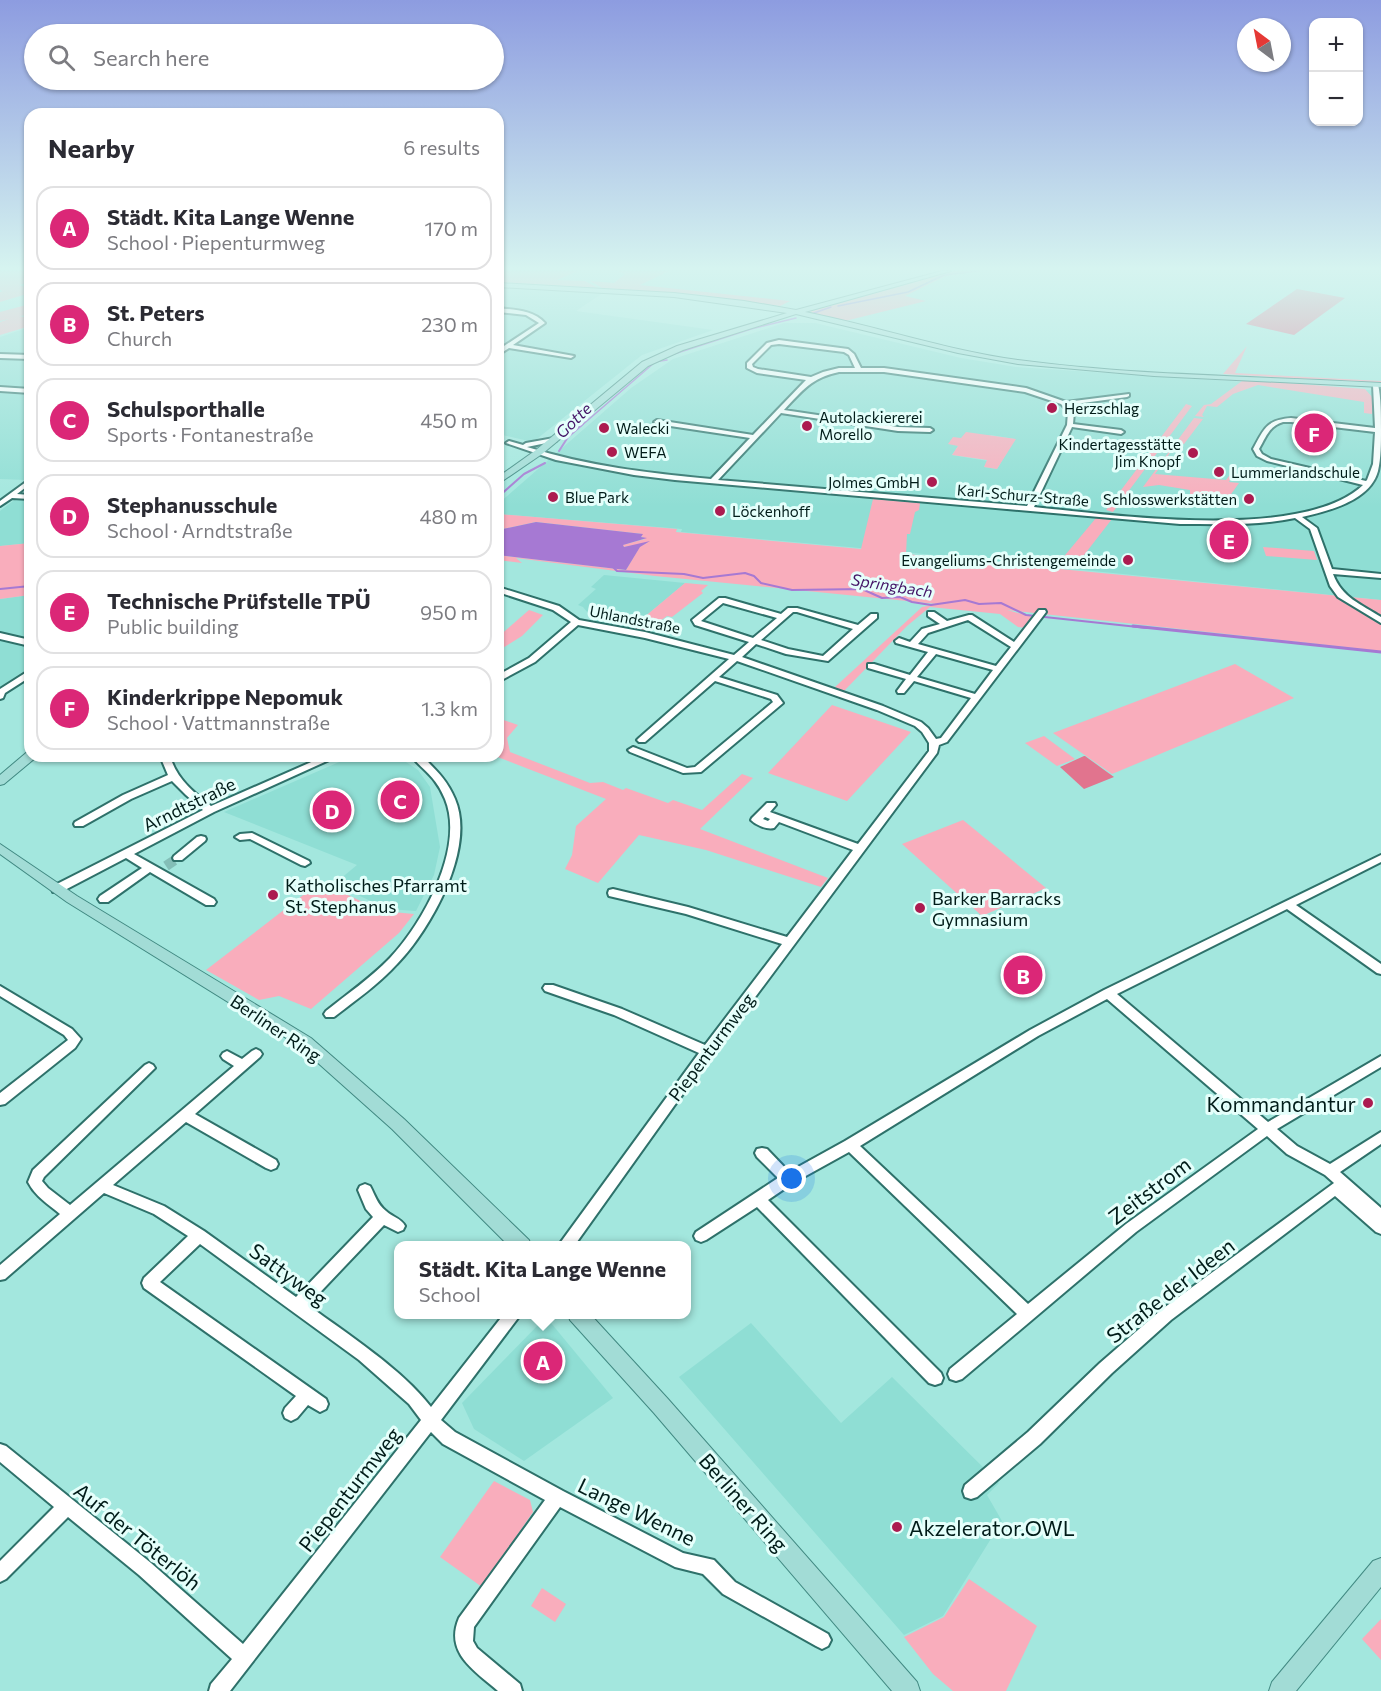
<!DOCTYPE html>
<html lang="en">
<head>
<meta charset="utf-8">
<style>
	:root { --surface:#fff; --page:#f2f2f3; --text:#2b2b33; --muted:#7c7c81; --line:#e1e1e2; --accent:#db2777 }
	body { margin:0; font-family:Commissioner,sans-serif; background:var(--page); color:var(--text) }
	.controls { position:absolute; right:18px; top:18px; display:grid; overflow:hidden; border-radius:12px; box-shadow:0 2px 4px #0004 }
	.controls button { width:54px; height:54px; display:grid; place-items:center; padding:0; border:0; border-bottom:2px solid var(--line); background:var(--surface); color:var(--text); font:30px sans-serif }
	.compass { position:absolute; left:1237px; top:18px; width:54px; height:54px; border-radius:50%; background:var(--surface); box-shadow:0 2px 4px #0004; rotate:328deg }
	.you { position:absolute; left:792px; top:1179px; width:21px; height:21px; margin:-15px; border:4px solid #fff; border-radius:50%; background:#1a73e8; box-shadow:0 0 0 9px #1a73e833 }
	.badge { display:grid; place-items:center; width:39px; height:39px; border-radius:50%; background:var(--accent); color:#fff; font-size:20px; font-weight:700 }
	.pin { position:absolute; translate:-50% -50%; border:3px solid #fff; box-shadow:0 2px 6px #0006 }
	.popup { position:absolute; left:394px; top:1241px; width:297px; height:78px; box-sizing:border-box; display:grid; place-content:center; border-radius:12px; background:var(--surface); filter:drop-shadow(0 2px 4px #0005); font-size:20px; white-space:nowrap; color:var(--muted) }
	.popup b { font-size:22px; color:var(--text) }
	.popup::after { content:''; position:absolute; left:50%; top:100%; margin-left:-12px; border:12px solid transparent; border-top-color:var(--surface) }
	.list { margin:0; padding:0; list-style:none }
	h2 { display:flex; justify-content:space-between; align-items:center; height:78px; margin:0; padding:0 24px; font-size:26px }
	h2 small { font-size:20px; font-weight:400; color:var(--muted) }
	.list li { display:grid; grid-template-columns:39px 1fr auto; gap:18px; align-items:center; box-sizing:border-box; height:84px; margin:0 12px 12px; padding:0 12px; border:2px solid var(--line); border-radius:18px }
	.list b { display:block; font-size:22px; white-space:nowrap }
	.list p { margin:0; font-size:20px; white-space:nowrap; color:var(--muted) }
	.list em { font-size:20px; font-style:normal; color:var(--muted) }
	.icon { flex:none; width:33px; height:33px; fill:none; stroke:currentColor; stroke-width:2; stroke-linecap:round; stroke-linejoin:round }
	.map { position:relative; flex:none; width:1381px; height:1691px; overflow:hidden }
	.search { position:absolute; background:var(--surface); box-shadow:0 2px 4px #0004; left:24px; top:24px; width:480px; height:66px; display:flex; align-items:center; gap:15px; box-sizing:border-box; padding:0 21px; border-radius:33px; color:var(--muted); font-size:22px }
	.panel { position:absolute; background:var(--surface); box-shadow:0 2px 4px #0004; left:24px; top:108px; width:480px; height:654px; border-radius:18px }
	.map>svg:first-child { display:block }
	.built { fill:#8fded4; fill-rule:evenodd }
	.green { fill:#f9adbc }
	.forest { fill:#e1748e }
	.water { fill:#a679d3 }
	.lines { fill:none; stroke-linecap:round; stroke-linejoin:round }
	.stream-far2 { stroke:#a679d3; stroke-width:1.5 }
	.stream-far1 { stroke:#a679d3; stroke-width:2 }
	.stream { stroke:#a679d3; stroke-width:3 }
	.minor-tunnel { stroke:#83beb7; stroke-width:10; stroke-dasharray:10 4.5; stroke-linecap:butt }
	.minor-casing { stroke:#2e716a; stroke-width:4 }
	.major-casing { stroke:#418982; stroke-width:2 }
	.minor { fill:#fff; fill-rule:evenodd }
	.major { fill:#a2dcd6; fill-rule:evenodd }
	.poi-dot { fill:#ac1b50; stroke:#e5fffb; stroke-width:2 }
	.labels { text-anchor:middle; dominant-baseline:central; stroke-width:6; stroke-linejoin:round; paint-order:stroke }
	.far-poi-label { font-size:15px; fill:#011c19; stroke:#e5fffb; text-anchor:start }
	.far-street-label { font-size:15px; fill:#011c19; stroke:#e5fffb }
	.far-water-label { font-size:16px; font-style:italic; fill:#431466; stroke:#e5fffb }
	.street-label { font-size:18px; fill:#011c19; stroke:#e5fffb }
	.poi-label { font-size:18px; fill:#011c19; stroke:#e5fffb; text-anchor:start }
	.near-poi-label { font-size:21px; fill:#011c19; stroke:#e5fffb; text-anchor:end }
	.near-street-label { font-size:21px; fill:#011c19; stroke:#e5fffb }
</style>
</head>
<body>
<div class="map">
<svg width="1381" height="1691" viewBox="0 0 1381 1691">
	<rect width="100%" height="100%" fill="#a3e7de"/>
	<g class="built">
		<polygon points="498,287 603,293 576,311 713,330 642,355 533,442 498,434"/>
		<path d="M784 323H815L961 358 1016 367 1381 391V600L904 552 681 532 682 529 498 514V504L631 388 673 359ZM991 435 1015 439 997 469 984 467 988 461 952 455 958 446Z"/>
		<polygon points="30,327 30,388 0,386 0,337"/>
		<polygon points="0,393 30,395 30,477 26,480 0,479"/>
		<polygon points="30,488 30,543 0,546 0,511"/>
		<polygon points="604,575 685,583 630,629 597,624 583,607 578,605 596,589 591,587"/>
		<polygon points="30,595 30,640 0,633 0,599"/>
		<polygon points="0,639 30,646 30,667 0,687"/>
		<polygon points="353,756 397,756 418,770 430,787 440,847 434,875 416,911 388,909 334,884 357,865 224,812"/>
		<polygon points="541,1322 551,1323 613,1398 524,1461 474,1429 462,1403"/>
		<polygon points="751,1323 841,1423 892,1377 999,1483 987,1495 1002,1521 943,1616 904,1635 679,1377"/>
	</g>
	<g class="green">
		<polygon points="0,271 30,271 30,286 25,283 19,285 28,288 27,291 30,293 0,302 0,292 3,291 0,290"/>
		<polygon points="498,271 578,271 557,280 585,281 598,288 498,282"/>
		<polygon points="617,271 669,271 640,285 790,301 780,306 701,295 602,288 590,281 614,283 625,274"/>
		<polygon points="954,271 981,271 946,276 905,296 926,301 845,321 809,312"/>
		<polygon points="30,304 30,315 19,316 30,318 30,326 0,335 0,322 9,319 0,321 0,312"/>
		<polygon points="1247,346 1235,373 1381,381 1381,384 1223,374"/>
		<polygon points="1247,380 1365,389 1373,398 1372,414 1364,413 1364,402 1258,385 1233,394 1217,407 1207,406 1202,415 1204,417 1195,416 1204,405 1211,404 1242,381"/>
		<polygon points="1186,404 1192,406 1113,512 1106,510"/>
		<polygon points="1194,418 1203,419 1184,444 1177,443 1155,474 1226,480 1235,468 1237,468 1229,482 1239,483 1229,497 1206,494 1198,500 1190,496 1190,490 1159,485 1143,487"/>
		<polygon points="966,432 1016,439 997,469 984,467 987,460 952,455 958,446 948,444 953,437 961,438"/>
		<polygon points="873,499 920,503 919,510 915,512 910,534 907,534 906,554 1381,600 1381,651 1007,610 1033,617 1026,628 1018,627 1000,614 930,607 907,626 844,691 835,687 922,607 937,604 655,576 516,558 522,563 498,560 498,555 626,570 640,546 647,543 624,547 622,545 645,539 641,536 642,534 536,522 498,530 498,514 677,529 676,532 861,549"/>
		<polygon points="1096,518 1112,519 1074,568 1056,566"/>
		<polygon points="30,543 30,595 0,599 0,546"/>
		<polygon points="1263,547 1314,551 1317,560 1266,556"/>
		<polygon points="685,583 708,585 701,591 703,593 672,617 667,616 643,633 630,629"/>
		<polygon points="529,610 543,615 522,636 498,651 498,637"/>
		<polygon points="1235,664 1294,698 1112,774 1053,733"/>
		<polygon points="832,705 911,732 847,801 768,773"/>
		<polygon points="498,718 518,725 507,738 510,752 590,783 603,782 623,790 626,788 668,803 673,800 702,810 742,774 753,778 700,829 828,878 821,887 706,850 639,835 598,883 565,869 572,855 576,826 606,799 495,756 498,756 498,736 504,731 498,728"/>
		<polygon points="1044,736 1075,759 1057,766 1025,743"/>
		<polygon points="963,820 1046,888 982,916 902,844"/>
		<polygon points="320,882 382,911 414,914 399,933 311,1009 279,996 259,1000 206,970"/>
		<polygon points="494,1481 530,1500 533,1512 482,1587 440,1557"/>
		<polygon points="969,1579 1037,1626 1006,1691 953,1691 933,1674 904,1637 944,1617"/>
		<polygon points="542,1588 566,1604 555,1622 531,1606"/>
		<polygon points="1381,1619 1381,1660 1362,1639"/>
	</g>
	<g class="forest">
		<polygon points="1297,289 1345,298 1294,335 1246,324"/>
		<polygon points="1084,756 1085,756 1114,777 1084,789 1060,767"/>
	</g>
	<polygon class="water" points="536,522 643,534 641,537 647,538 623,545 624,547 650,541 640,547 626,570 498,555 498,530"/>
	<g class="lines">
		<g class="stream-far2">
			<polyline points="838,306 908,292 944,275 978,271"/>
			<polyline points="814,313 831,307"/>
			<polyline points="671,355 751,329 796,318"/>
			<polyline points="654,362 667,360"/>
			<polyline points="581,426 654,363"/>
		</g>
		<g class="stream-far1">
			<polyline points="559,451 568,437 583,424"/>
			<polyline points="498,497 524,474 545,463"/>
			<polyline points="613,567 617,571 684,574 703,578 745,573 754,576 761,583 792,590 862,589 882,598 900,597 912,602 931,605 965,600 979,604 1001,603 1026,615 1147,628"/>
			<polyline points="0,589 30,586"/>
		</g>
		<polyline class="stream" points="1133,626 1381,652"/>
		<polyline class="minor-tunnel" points="166,866 178,858"/>
		<g class="minor-casing">
			<g id="minor">
				<path d="M498 308C514 310 533 310 545 323L513 345 574 356 571 358 509 348 498 355V350L539 323 526 315 498 312Z"/>
				<path d="M779 340 848 349 854 354 861 368H884L1026 388 1066 402 1129 394V396L1127 397 1068 405 1074 412 1073 424 1121 430 1124 432 1121 434 1072 427 1034 507C1113 515 1303 542 1363 485L1267 461 1257 456 1253 449C1264 429 1266 420 1291 418L1375 428 1373 385 1378 384C1381 398 1381 415 1381 430 1381 443 1381 458 1378 471 1370 501 1328 511 1302 517L1317 528 1332 569 1381 574V578L1333 574C1342 598 1361 604 1381 617V623L1338 597 1330 586 1310 529 1295 518C1257 526 1218 524 1180 524L675 480 634 475 556 460 506 443 509 441 523 445 526 443 554 438 556 439V441L527 447C587 466 649 473 711 479L750 438 657 424 654 422 657 420 753 435 806 380 757 373 747 368V363L767 343ZM779 344 844 352 849 355 855 368H839L823 372 811 377 758 369 753 367 752 364 771 345ZM839 372H884L1025 392 1061 404 1068 412 1067 425 1027 506 718 480 781 413 898 431 930 432 933 430 930 428 898 427 784 410C803 390 811 378 839 372ZM1283 422H1291L1375 432 1373 464 1367 480 1366 481 1271 459 1262 454 1259 449C1266 437 1269 426 1283 422Z"/>
				<polygon points="0,354 30,355 30,359 0,358"/>
				<polygon points="0,387 30,389 30,393 0,391"/>
				<polygon points="30,479 30,484 17,494 30,495 30,499 12,498 0,506 0,501"/>
				<path d="M498 587 559 606 579 620 645 632 734 655 749 642 695 625 692 620 719 598H725L781 614 788 608H797L858 625 871 614H877V618L828 661 786 654 756 644 742 657 883 706 921 722 928 728 936 739 941 738 971 698 914 681 904 693H898L897 691 906 679 868 668V664H874L910 675 928 652 896 643 895 641 899 638 910 642 922 629 940 624 928 616V612H934L947 621 969 615H972L1014 642 1039 610H1045L1046 612 947 742 939 745 937 753 674 1106 574 1246H558L699 1053 614 1015 545 991 543 988 545 985H553L622 1009 705 1045 782 944 686 914 609 896 608 893 609 890 613 889 688 907 787 937 853 850 779 822 774 828C767 830 756 825 751 820L752 818 767 803H775L776 805 770 812 858 844 929 751V743L922 732 915 726 877 710 737 661 719 677 777 695 783 703 701 772 683 773 630 752 628 750 633 747 636 748 687 768 695 767 773 702 771 699 715 681 645 742H639L637 740 639 738 729 659 645 638 578 625 535 662 498 682V675L529 658 571 622 553 610 498 592ZM723 603 777 618 753 638 701 621ZM793 612H797L853 629 823 656 788 649 761 640ZM968 620 1011 647 996 666 918 644 928 633ZM936 654 993 670 975 694 917 677ZM765 817 770 819 768 821 763 819Z"/>
				<polygon points="0,633 30,640 30,646 0,639"/>
				<polygon points="30,670 30,677 5,693 3,698 0,699 0,689"/>
				<path d="M160 756H170C176 778 193 792 211 806L325 756H338L214 812 134 854 214 899 216 902 214 905H206L150 872 108 902H100L98 899 100 896 142 868 126 858 61 892H53L52 889 53 886 203 810 186 795 172 781 131 799 83 826H75L74 824 75 822 123 795 168 775Z"/>
				<path d="M411 756H422C436 770 447 780 455 799 476 848 431 929 397 964 379 984 356 1000 334 1017H326L324 1014 326 1011C347 994 371 978 390 958 423 923 465 848 445 799 436 777 425 772 411 756Z"/>
				<polygon points="252,833 309,861 310,863 305,866 301,865 250,839 240,840 235,837 240,834"/>
				<polygon points="201,836 205,837 206,839 205,841 182,860 174,860 173,858 174,856 197,837"/>
				<path d="M1381 855V862L1296 905 1381 964V974L1377 973 1287 909 1117 994 1268 1122 1381 1056V1067L1277 1129 1297 1146 1330 1164 1381 1132V1144L1340 1172 1381 1208V1234L1376 1232 1335 1196 1171 1320 1112 1373 1040 1444 977 1497 971 1499 965 1497 963 1491 965 1485 1028 1432 1100 1363 1161 1310 1334 1183 1325 1175 1287 1154 1267 1136 1136 1232 962 1379 956 1381 950 1379 948 1374 950 1369 1017 1314 849 1152 793 1183 768 1200 941 1373 943 1378 941 1383 935 1385 929 1383 757 1207 706 1240 701 1242 696 1240 694 1236 696 1232 778 1178 757 1157 755 1153 757 1149 762 1148 767 1149 789 1172 845 1141 1030 1030 1104 990ZM1107 999 1258 1129 1126 1224 1028 1304 860 1146 1038 1036Z"/>
				<polygon points="0,986 72,1029 81,1039 75,1048 5,1104 0,1105 0,1093 68,1040 64,1035 0,996"/>
				<path d="M256 1049 260 1051 262 1054 260 1057 195 1114 276 1160 278 1164 276 1168 271 1170 266 1168 186 1122 113 1185 164 1206 204 1231 296 1297 373 1217 366 1209 358 1190 360 1186 365 1184 370 1186C375 1195 377 1204 386 1211 392 1217 401 1218 405 1226L403 1230 398 1232 384 1225 308 1305C347 1334 402 1369 431 1407L504 1314H521L441 1420 455 1432 563 1491 683 1553 714 1560 735 1582 828 1634 831 1640 828 1646 822 1649 816 1646 723 1594 703 1574 675 1567 560 1507 474 1627 473 1641 477 1648 520 1684 522 1691H498C475 1671 444 1653 459 1618L545 1500 443 1444 431 1432 230 1691H209L211 1684 232 1659 139 1575 68 1517 6 1579 0 1582V1561L54 1507 0 1462V1444L6 1446 151 1563 243 1644 421 1420 409 1404 359 1360 200 1244 160 1282 326 1399 328 1404 326 1409 320 1412 308 1405 297 1418 291 1421 285 1418 283 1413 285 1408 296 1396 144 1288 142 1283 144 1278 188 1236 154 1214 104 1193 5 1279 0 1280V1265L60 1214C48 1204 35 1196 28 1182L33 1170 145 1065 149 1063 153 1065 155 1068 44 1177 42 1181 48 1188 70 1205 234 1066 223 1059 221 1056 223 1053 227 1051 242 1059 252 1051Z"/>
			</g>
		</g>
		<g class="major-casing">
			<g id="major">
				<path d="M942 271H951L805 312C876 326 945 350 1018 360 1138 376 1260 376 1381 383V387L1154 376 1018 364 958 353 796 314 683 350 648 366 542 454 498 484V477L536 450 642 362 677 346 787 313 674 297 498 287V283L674 293 744 301 796 310Z"/>
				<polygon points="30,752 30,756 36,756 34,759 4,784 0,785 0,775 26,753"/>
				<polygon points="0,844 77,896 311,1038 404,1119 529,1240 531,1246 509,1246 392,1129 299,1046 67,902 0,854"/>
				<polygon points="568,1314 590,1314 668,1399 917,1682 920,1691 892,1691 654,1413 570,1320"/>
				<polygon points="1381,1558 1381,1587 1296,1691 1269,1691 1272,1682 1373,1561"/>
			</g>
		</g>
		<use href="#minor" class="minor"/>
		<use href="#major" class="major"/>
	</g>
	<linearGradient id="sky" x2="0" y2="1"><stop stop-color="#8d9ce0"/><stop offset="0.53" stop-color="#d6f4f0"/><stop offset="1" stop-color="#d6f4f0" stop-opacity="0"/></linearGradient>
	<rect width="1381" height="507" fill="url(#sky)"/>
	<g class="poi-dot">
		<circle cx="1052" cy="408" r="6"/>
		<circle cx="807" cy="426" r="6"/>
		<circle cx="604" cy="428" r="6"/>
		<circle cx="612" cy="452" r="6"/>
		<circle cx="1193" cy="453" r="6"/>
		<circle cx="1219" cy="472" r="6"/>
		<circle cx="932" cy="482" r="6"/>
		<circle cx="553" cy="497" r="6"/>
		<circle cx="1249" cy="499" r="6"/>
		<circle cx="720" cy="511" r="6"/>
		<circle cx="1128" cy="560" r="6"/>
		<circle cx="273" cy="895" r="6"/>
		<circle cx="920" cy="908" r="6"/>
		<circle cx="1368" cy="1103" r="6"/>
		<circle cx="897" cy="1527" r="6"/>
	</g>
	<g class="labels">
		<g class="far-poi-label">
			<text x="1064" y="408">Herzschlag</text>
			<text x="819" y="417">Autolackiererei<tspan x="819" dy="17">Morello</tspan></text>
			<text x="616" y="428">Walecki</text>
			<text x="1181" y="444" text-anchor="end">Kindertagesstätte<tspan x="1181" dy="17">Jim Knopf</tspan></text>
			<text x="624" y="452">WEFA</text>
			<text x="1231" y="472">Lummerlandschule</text>
			<text x="920" y="482" text-anchor="end">Jolmes GmbH</text>
			<text x="565" y="497">Blue Park</text>
			<text x="1237" y="499" text-anchor="end">Schlosswerkstätten</text>
			<text x="732" y="511">Löckenhoff</text>
			<text x="1116" y="560" text-anchor="end">Evangeliums-Christengemeinde</text>
		</g>
		<g class="far-street-label">
			<text transform="translate(1023 495) rotate(5)">Karl-Schurz-Straße</text>
			<text transform="translate(635 619) rotate(11)">Uhlandstraße</text>
		</g>
		<g class="far-water-label">
			<text transform="translate(573 420) rotate(-44)">Gotte</text>
			<text transform="translate(892 585) rotate(9)">Springbach</text>
		</g>
		<g class="street-label">
			<text transform="translate(189 804) rotate(-26)">Arndtstraße</text>
			<text transform="translate(276 1028) rotate(34)">Berliner Ring</text>
			<text transform="translate(711 1047) rotate(-53)">Piepenturmweg</text>
		</g>
		<g class="poi-label">
			<text x="285" y="885">Katholisches Pfarramt<tspan x="285" dy="21">St. Stephanus</tspan></text>
			<text x="932" y="898">Barker Barracks<tspan x="932" dy="21">Gymnasium</tspan></text>
		</g>
		<g class="near-poi-label">
			<text x="1356" y="1103">Kommandantur</text>
			<text x="909" y="1527" text-anchor="start">Akzelerator.OWL</text>
		</g>
		<g class="near-street-label">
			<text transform="translate(1149 1190) rotate(-37)">Zeitstrom</text>
			<text transform="translate(289 1274) rotate(36)">Sattyweg</text>
			<text transform="translate(1170 1290) rotate(-38)">Straße der Ideen</text>
			<text transform="translate(349 1489) rotate(-52)">Piepenturmweg</text>
			<text transform="translate(744 1502) rotate(49)">Berliner Ring</text>
			<text transform="translate(637 1511) rotate(26)">Lange Wenne</text>
			<text transform="translate(138 1536) rotate(39)">Auf der Töterlöh</text>
		</g>
	</g>
</svg>
<div class="controls">
<button>+</button>
<button>−</button>
</div>
<svg class="compass" viewBox="-18 -18 36 36"><path d="M0-13l5 13h-10z" fill="#e53935"/><path d="M0 13l5-13h-10z" fill="#7c7c81"/></svg>
<div class="you"></div>
<div class="pin badge" style="left:543px;top:1361px">A</div>
<div class="popup"><b>Städt. Kita Lange Wenne</b>School</div>
<div class="pin badge" style="left:1023px;top:975px">B</div>
<div class="pin badge" style="left:400px;top:800px">C</div>
<div class="pin badge" style="left:332px;top:810px">D</div>
<div class="pin badge" style="left:1229px;top:540px">E</div>
<div class="pin badge" style="left:1314px;top:433px">F</div>
<div class="search"><svg class="icon" aria-label="search" viewBox="0 0 24 24"><circle cx="10" cy="10" r="6"/><path d="M15 15l6 6"/></svg>Search here</div>
<section class="panel">
<h2>Nearby<small>6 results</small></h2>
<ul class="list">
<li><span class="badge">A</span><div><b>Städt. Kita Lange Wenne</b><p>School · Piepenturmweg</p></div><em>170 m</em></li>
<li><span class="badge">B</span><div><b>St. Peters</b><p>Church</p></div><em>230 m</em></li>
<li><span class="badge">C</span><div><b>Schulsporthalle</b><p>Sports · Fontanestraße</p></div><em>450 m</em></li>
<li><span class="badge">D</span><div><b>Stephanusschule</b><p>School · Arndtstraße</p></div><em>480 m</em></li>
<li><span class="badge">E</span><div><b>Technische Prüfstelle TPÜ</b><p>Public building</p></div><em>950 m</em></li>
<li><span class="badge">F</span><div><b>Kinderkrippe Nepomuk</b><p>School · Vattmannstraße</p></div><em>1.3 km</em></li>
</ul>
</section>
</div>
</body>
</html>
